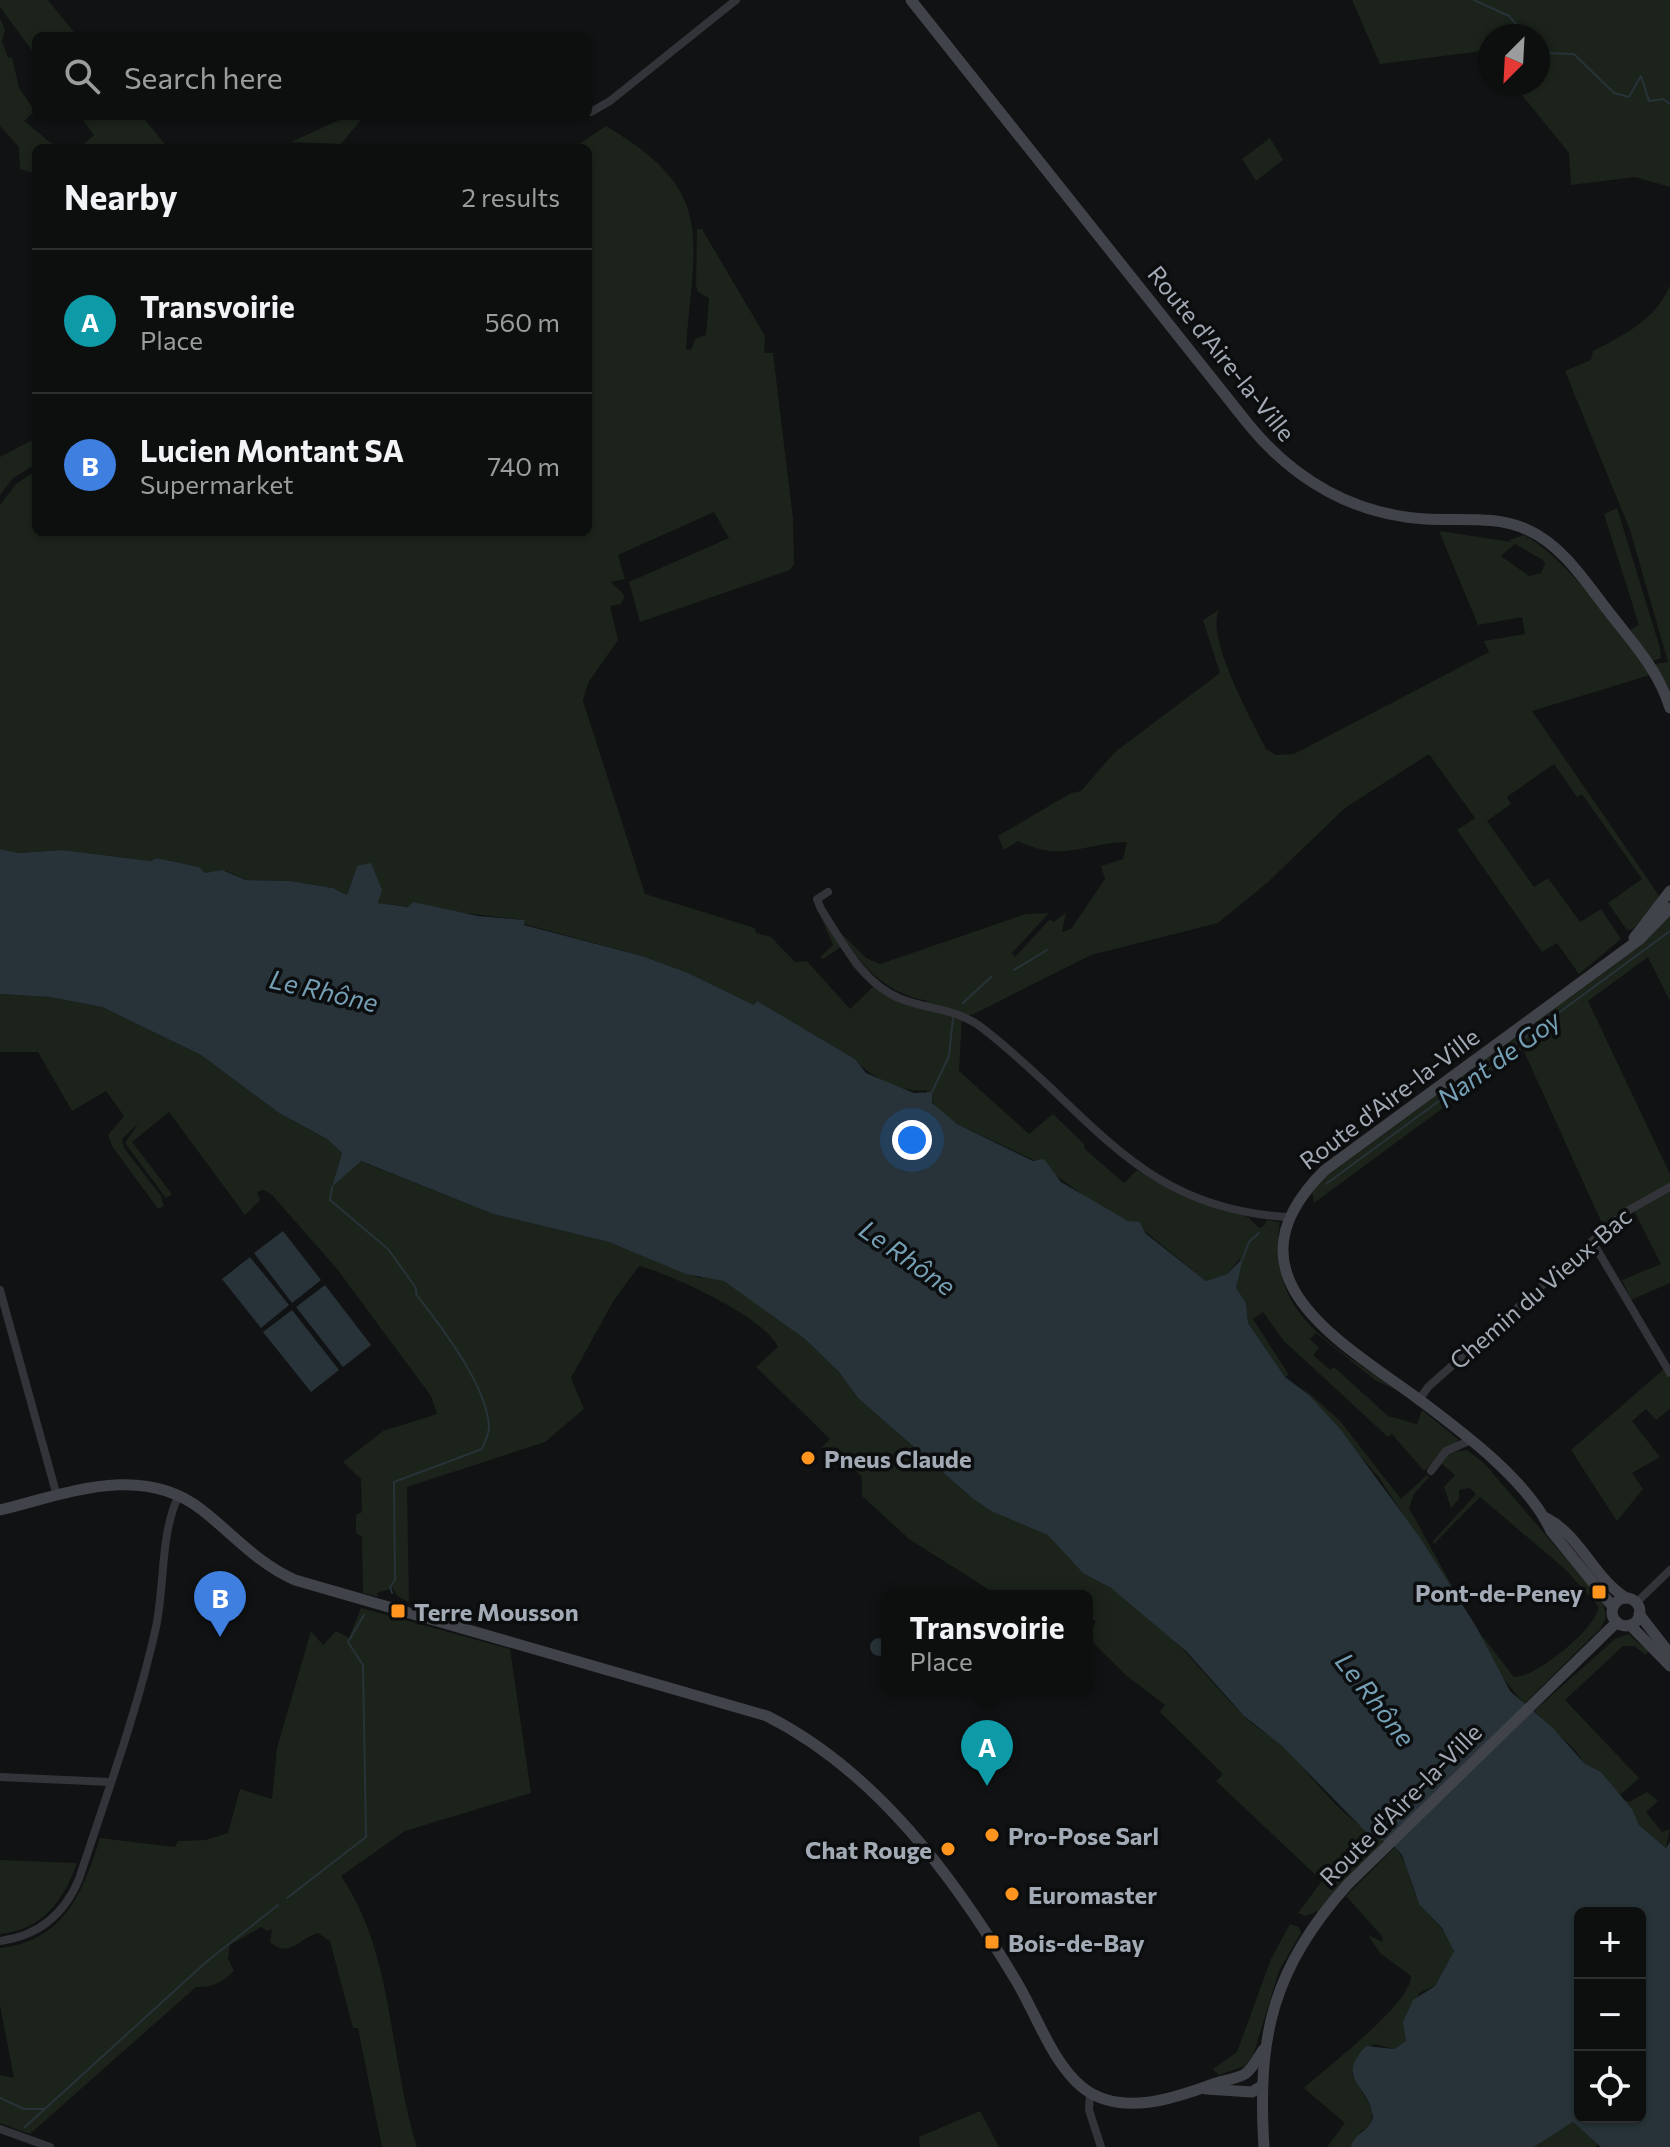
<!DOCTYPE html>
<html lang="en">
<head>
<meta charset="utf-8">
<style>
	:root { --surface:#0d0e0e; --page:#161717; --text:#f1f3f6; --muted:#9a9c9e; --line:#2d2e2e; --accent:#1a73e8 }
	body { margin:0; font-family:Commissioner,sans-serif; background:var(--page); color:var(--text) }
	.controls { position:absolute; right:24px; bottom:24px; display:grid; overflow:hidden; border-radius:12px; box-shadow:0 2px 6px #0004 }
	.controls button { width:72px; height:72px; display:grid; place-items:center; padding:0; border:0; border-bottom:2px solid var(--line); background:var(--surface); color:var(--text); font:40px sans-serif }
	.compass { position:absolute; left:1478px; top:24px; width:72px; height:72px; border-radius:50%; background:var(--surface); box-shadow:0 2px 6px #0004; rotate:204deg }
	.you { position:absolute; left:912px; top:1140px; width:28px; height:28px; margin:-20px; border:6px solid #fff; border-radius:50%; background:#1a73e8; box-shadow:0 0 0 12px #1a73e833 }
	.badge { display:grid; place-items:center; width:52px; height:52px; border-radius:50%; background:var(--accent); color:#fff; font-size:26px; font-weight:700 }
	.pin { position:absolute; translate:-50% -66px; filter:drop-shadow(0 2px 4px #0008) }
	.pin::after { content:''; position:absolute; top:42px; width:28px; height:24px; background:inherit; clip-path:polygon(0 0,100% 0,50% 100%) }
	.popup { position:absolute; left:881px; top:1590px; width:212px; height:104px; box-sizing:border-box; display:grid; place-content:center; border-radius:12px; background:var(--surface); filter:drop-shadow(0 2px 6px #0005); font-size:26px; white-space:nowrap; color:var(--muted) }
	.popup b { font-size:30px; color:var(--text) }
	.popup::after { content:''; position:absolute; left:50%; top:100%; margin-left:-16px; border:16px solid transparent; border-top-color:var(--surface) }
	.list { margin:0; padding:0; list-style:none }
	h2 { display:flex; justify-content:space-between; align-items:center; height:104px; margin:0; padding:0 32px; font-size:34px }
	h2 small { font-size:26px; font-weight:400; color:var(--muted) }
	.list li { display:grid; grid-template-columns:52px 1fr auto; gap:24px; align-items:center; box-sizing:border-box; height:144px; padding:0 32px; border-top:2px solid var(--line) }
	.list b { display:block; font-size:30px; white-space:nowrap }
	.list p { margin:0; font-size:26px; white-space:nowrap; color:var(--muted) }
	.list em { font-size:26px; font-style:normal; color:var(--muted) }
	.icon { flex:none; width:44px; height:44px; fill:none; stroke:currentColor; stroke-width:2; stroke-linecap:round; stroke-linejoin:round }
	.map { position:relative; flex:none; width:1670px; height:2147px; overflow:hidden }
	.search { position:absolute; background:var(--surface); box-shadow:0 2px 6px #0004; left:32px; top:32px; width:560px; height:88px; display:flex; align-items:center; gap:20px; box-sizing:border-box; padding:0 28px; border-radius:12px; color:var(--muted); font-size:30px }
	.panel { position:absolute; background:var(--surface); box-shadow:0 2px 6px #0004; left:32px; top:144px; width:560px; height:392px; border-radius:12px }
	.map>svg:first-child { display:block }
	.green { fill:#1b231b; fill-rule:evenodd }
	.water { fill:#273338; fill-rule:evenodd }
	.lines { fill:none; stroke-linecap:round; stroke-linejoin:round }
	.stream { stroke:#273338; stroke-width:2 }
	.street { stroke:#323439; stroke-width:8 }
	.secondary { stroke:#404349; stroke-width:11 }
	.poi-dot { fill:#ff941e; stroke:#0c0d0e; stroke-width:3 }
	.labels { text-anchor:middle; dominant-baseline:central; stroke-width:7; stroke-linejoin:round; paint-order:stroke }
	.street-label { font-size:24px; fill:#a2aab5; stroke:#0c0d0e }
	.poi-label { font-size:24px; font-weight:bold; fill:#a2aab5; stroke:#0c0d0e; text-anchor:start }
	.water-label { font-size:26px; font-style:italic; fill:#759fb4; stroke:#0c0d0e }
</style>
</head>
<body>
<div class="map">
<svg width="1670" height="2147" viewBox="0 0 1670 2147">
	<rect width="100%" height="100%" fill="#111213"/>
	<g class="green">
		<polygon points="0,0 48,0 77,36 36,36 36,56 0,7"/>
		<polygon points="1352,0 1670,0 1670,187 1635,177 1571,185 1569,153 1513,84 1538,84 1538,36 1490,36 1490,56 1482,51 1380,64"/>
		<polygon points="0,18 5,30 2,41 8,58 12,57 19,88 35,111 24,121 51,143 66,148 36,148 36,174 20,169 19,147 0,126"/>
		<polygon points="80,116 142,116 168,148 79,148 94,135"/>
		<polygon points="348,116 364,116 341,144 291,142"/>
		<path d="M606 126C717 192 694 234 686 349L691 350 695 339 706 335 709 298 698 292 696 285 697 229H702L765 336 764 353H773L793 519 794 564 790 570 640 622 629 582 729 538 714 512 618 555 625 579 611 582 625 596 621 604 610 606 618 640 588 683 583 701 645 894 755 928 756 933 771 937 795 962 807 961 850 1009 873 987 852 966 841 947 823 959 820 957 833 945 819 913 867 978 923 1007 927 1001C883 992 861 965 837 929L866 958 880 964 1026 914 1049 913 1012 953 1015 957 1050 919 1054 922 1066 912 1062 932 1071 929 1105 879 1101 866 1123 859 1127 842C1083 843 1063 863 1018 841L1004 850 998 836 1071 793 1081 791 1115 752 1220 673 1203 620 1219 610C1205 638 1252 720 1266 749L1276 755 1294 754 1489 652 1484 641 1525 634 1522 617 1478 625 1439 531 1512 542 1509 540 1524 535C1562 554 1627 637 1650 675L1532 711 1660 897 1633 929 1627 930 1608 903 1642 879 1582 794 1577 797 1554 764 1507 797 1511 804 1487 821 1534 887 1548 878 1580 922 1601 909 1621 939 1579 974 1557 943 1542 952 1457 830 1475 818 1429 754 1345 808 1267 883 1218 923 1091 955 974 1014 962 1016 959 1071 1029 1134 1053 1114 1084 1144 1085 1149 1124 1183 1137 1170 1182 1194 1248 1217 1259 1228 1264 1226 1267 1220 1280 1222C1266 1315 1330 1342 1396 1390L1375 1380 1316 1333 1310 1339 1319 1348 1313 1355 1330 1370 1334 1367 1388 1416 1417 1424 1422 1410 1458 1439 1453 1452 1467 1450 1484 1463 1603 1602 1606 1617 1601 1628 1524 1704 1499 1673 1480 1633 1514 1677C1534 1679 1600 1626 1598 1606L1565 1569 1480 1497 1434 1544 1433 1541 1476 1494 1470 1488 1459 1490V1499L1451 1508 1444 1487 1455 1475 1436 1459 1424 1471 1392 1434 1388 1437 1284 1341 1263 1312 1253 1319 1289 1375 1285 1377 1248 1323 1246 1303 1236 1289 1240 1258 1227 1274 1206 1281 1141 1228 1095 1204 1038 1162 957 1124 937 1110 926 1090C906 1095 866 1075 855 1059L758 1002 754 1005 686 972 642 956 524 924 525 920 377 903 378 896 357 866 347 895 333 888 290 881 247 880 226 871 205 873 198 867 158 858 152 861 62 850 19 853 0 849V505L16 484 36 471V532H588V148H573ZM1515 544 1543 560 1545 564 1541 573 1529 576 1501 556Z"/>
		<polygon points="1270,138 1283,160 1256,181 1242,159"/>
		<path d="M1670 285V693L1655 664 1668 662 1630 530 1565 371 1591 360 1593 351C1624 335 1657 319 1670 285Z"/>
		<polygon points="36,438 36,464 13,478 0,495 0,457"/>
		<polygon points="1617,508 1660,648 1661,658 1653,661 1630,630 1639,625 1604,514"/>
		<polygon points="1670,913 1670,1001 1648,957 1588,1001 1670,1174 1670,1184 1604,1228 1523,1049 1314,1203 1312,1192 1328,1174 1618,960"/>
		<path d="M0 994 50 997 102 1007 201 1055 279 1113 327 1139 342 1153 332 1187 360 1161 493 1214 609 1242 700 1278 712 1271 805 1339 839 1372 858 1398 972 1498 991 1511 1013 1495 1096 1580C1156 1608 1198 1670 1244 1716 1255 1728 1271 1735 1282 1746 1314 1777 1344 1823 1385 1840L1318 1911 1306 1916 1298 1913 1322 1881 1216 1781 1223 1774 1160 1712 1165 1705 1127 1676 1088 1638 1096 1621 1087 1618V1596H999L909 1539 862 1496V1477L835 1449 829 1454 822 1447 830 1439 756 1367 778 1347C766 1318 671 1274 639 1266L614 1300 571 1378 584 1409 545 1442 407 1487 409 1602 397 1596 393 1588 377 1593 379 1597 363 1593 362 1537 356 1533V1515L362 1512 361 1479 343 1462 383 1431 437 1414 431 1396 337 1269 272 1195 264 1190 257 1192 260 1200 245 1215 169 1112 132 1142 172 1194 166 1198 125 1143 138 1124 122 1139 124 1148 161 1196 164 1206 158 1209 112 1146 108 1135 124 1116 106 1091 72 1111 38 1052H0Z"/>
		<polygon points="1670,1190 1670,1283 1631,1300 1622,1280 1661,1264 1633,1209"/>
		<polygon points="1664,1369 1670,1379 1670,1409 1656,1420 1646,1409 1632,1421 1660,1457 1632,1473 1643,1489 1617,1521 1571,1450"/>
		<polygon points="1301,1386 1340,1421 1401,1499 1427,1475 1429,1477 1414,1494 1409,1508 1469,1617 1380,1479"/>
		<path d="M361 1608 510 1649 531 1793 405 1831 341 1876C394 1953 389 2059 417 2147H382L358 2028H353L330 1941 318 1933C299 1938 290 1959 270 1942L272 1929 267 1931 261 1927 230 1945 228 1959 234 1971C222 1983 213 1987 196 1987L30 2134 0 2123V2075L14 2078 0 2005V1948C64 1941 83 1892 100 1838L175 1847 178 1841 206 1840 228 1833 240 1789 272 1799 277 1748 311 1631 323 1645 336 1631 349 1638Z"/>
		<polygon points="1628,1634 1648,1651 1646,1655 1634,1646 1623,1646 1565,1700 1639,1778 1620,1795 1601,1772 1584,1763 1575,1750 1534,1711 1615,1639"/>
		<polygon points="1647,1792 1658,1801 1646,1812 1662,1832 1670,1829 1666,1848 1639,1825 1625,1800 1629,1802"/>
		<path d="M1395 1847C1408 1862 1409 1883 1418 1900 1427 1917 1451 1932 1454 1951L1435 1986 1419 1993 1407 2041 1394 2049 1373 2044 1352 2074 1373 2111 1370 2126 1361 2131 1351 2147H1327L1345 2123 1304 2088C1326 2068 1412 2003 1411 1976L1380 1953 1368 1935 1383 1942 1382 1936 1346 1896Z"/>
		<path d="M0 1860 77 1863C64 1900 42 1930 0 1934Z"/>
		<polygon points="1290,1924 1299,1927 1301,1933 1279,1971 1253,2056 1245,2066 1219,2075 1213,2069 1237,2052 1271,1959"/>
		<polygon points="980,2111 999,2147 920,2147 919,2137"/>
		<polygon points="1573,2122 1598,2144 1596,2147 1534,2147"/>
	</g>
	<g class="water">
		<path d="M0 849 19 853 62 850 151 861 157 858 199 867 205 873 222 870 246 880 290 881 333 888 347 895 357 866 371 863 382 890 378 903 408 907 413 902 478 916 525 920 524 925 642 956 686 972 754 1005 757 1001 855 1059 866 1073 914 1093 932 1092V1103L957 1124 1033 1161 1044 1159 1061 1182 1128 1221 1140 1222 1145 1233 1206 1281 1227 1274 1243 1258 1236 1288 1246 1303 1248 1323 1285 1377 1309 1395 1341 1430 1421 1539 1477 1628 1510 1691 1553 1728 1584 1763 1601 1772 1632 1809 1639 1825 1666 1848 1670 1842V2147H1601L1573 2122 1534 2147H1351C1355 2132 1370 2131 1373 2117 1369 2084 1334 2080 1366 2046L1394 2049 1406 2041 1403 2022 1413 2000 1435 1986 1454 1951 1442 1928 1419 1904 1402 1855 1395 1847 1366 1832 1281 1745 1244 1716 1186 1651 1111 1588 1083 1573 1048 1535 991 1511 972 1498 858 1398 839 1372 805 1339 724 1281 686 1274 609 1242 493 1214 361 1161 332 1187 342 1153 327 1139 279 1113 201 1055 102 1007 50 997 0 994ZM1580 1913H1640V2117H1580Z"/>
		<polygon points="283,1231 321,1280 292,1303 254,1253"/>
		<polygon points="250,1257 289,1305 261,1328 222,1279"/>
		<polygon points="325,1285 371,1345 343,1367 296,1307"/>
		<polygon points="292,1310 339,1370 311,1392 263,1332"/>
		<circle cx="879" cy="1647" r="9"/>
	</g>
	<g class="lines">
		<g class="stream">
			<polyline points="1474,0 1509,16 1527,36"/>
			<polyline points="1538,47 1544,53 1574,54 1614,93 1629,97 1641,76 1649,101 1663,99 1670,104"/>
			<polyline points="1014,970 1047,950"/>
			<polyline points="963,1003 992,976"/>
			<polyline points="932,1092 949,1056 953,1018"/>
			<polyline points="1326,1184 1670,931"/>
			<path d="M332 1187 330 1200 388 1249 416 1288V1294C441 1327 485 1382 489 1425 490 1432 485 1442 482 1449L394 1482 395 1580 390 1587 392 1593"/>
			<polyline points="1243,1258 1249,1242 1259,1233"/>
			<polyline points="287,1898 366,1837 363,1665 348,1642 364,1615"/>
			<polyline points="0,2098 24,2109 44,2109"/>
			<polyline points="25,2127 205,1963 278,1905"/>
		</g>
		<g class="street">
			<polyline points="591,112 610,101 736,0"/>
			<path d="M828 892 817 899 821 909C842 942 863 984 901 999 930 1010 955 1008 981 1027 1090 1110 1137 1210 1290 1217"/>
			<polyline points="1592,1241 1670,1373"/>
			<polyline points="0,1290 57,1496"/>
			<polyline points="1419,1400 1428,1387 1624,1213 1670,1187"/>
			<polyline points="1431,1471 1446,1451 1471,1440"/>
			<polyline points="1636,1603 1670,1570"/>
			<polyline points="0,1777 110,1782"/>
			<path d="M0 1941C38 1936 64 1915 79 1879 106 1796 137 1713 156 1627 165 1585 160 1533 179 1495"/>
			<polyline points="1090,2093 1089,2110 1101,2147"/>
			<polyline points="0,2129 50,2147"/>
		</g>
		<g class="secondary">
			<path d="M911 0 1249 425C1294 480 1354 515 1426 519 1459 521 1496 515 1528 530 1564 546 1588 586 1612 616 1635 645 1659 672 1670 708"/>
			<polyline points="1634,938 1670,891"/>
			<path d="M0 1510C66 1494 142 1462 202 1510 233 1534 258 1564 295 1580L767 1716C876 1771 954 1877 1015 1979 1036 2013 1051 2061 1082 2087 1120 2118 1176 2098 1216 2083 1225 2080 1236 2079 1245 2074 1252 2069 1258 2058 1263 2050"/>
			<path d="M1546 1518C1580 1535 1594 1578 1626 1598"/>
			<circle cx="1626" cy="1612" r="14"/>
			<path d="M1613 1607 1551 1531C1528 1480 1461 1431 1417 1398 1337 1340 1219 1274 1325 1170L1640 939 1670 908"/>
			<polyline points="1639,1614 1670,1654"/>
			<polyline points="1630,1625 1670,1666"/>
			<polyline points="1206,2089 1252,2092 1260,2087"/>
			<path d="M1264 2147C1257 2037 1272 1968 1348 1884L1617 1622"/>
		</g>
	</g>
	<g class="poi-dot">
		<circle cx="808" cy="1458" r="8"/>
		<rect x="1591" y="1584" width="16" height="16" rx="4"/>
		<rect x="390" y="1603" width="16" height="16" rx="4"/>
		<circle cx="992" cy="1835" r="8"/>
		<circle cx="948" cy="1849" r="8"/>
		<circle cx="1012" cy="1894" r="8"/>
		<rect x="984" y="1934" width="16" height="16" rx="4"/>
	</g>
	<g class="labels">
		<g class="street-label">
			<text transform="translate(1222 353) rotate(51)">Route d'Aire-la-Ville</text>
			<text transform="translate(1389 1098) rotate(-37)">Route d'Aire-la-Ville</text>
			<text transform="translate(1540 1288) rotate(-41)">Chemin du Vieux-Bac</text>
			<text transform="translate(1400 1804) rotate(-45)">Route d'Aire-la-Ville</text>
		</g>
		<g class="poi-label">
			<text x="824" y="1458">Pneus Claude</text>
			<text x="1583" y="1592" text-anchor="end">Pont-de-Peney</text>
			<text x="414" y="1611">Terre Mousson</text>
			<text x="1008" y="1835">Pro-Pose Sarl</text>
			<text x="932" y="1849" text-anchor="end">Chat Rouge</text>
			<text x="1028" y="1894">Euromaster</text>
			<text x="1008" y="1942">Bois-de-Bay</text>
		</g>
		<g class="water-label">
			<text transform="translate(324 990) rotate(13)">Le Rhône</text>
			<text transform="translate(1498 1058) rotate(-36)">Nant de Goy</text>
			<text transform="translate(908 1257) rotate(35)">Le Rhône</text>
			<text transform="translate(1376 1699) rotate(52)">Le Rhône</text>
		</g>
	</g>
</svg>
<div class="controls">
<button>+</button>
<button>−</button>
<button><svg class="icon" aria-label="locate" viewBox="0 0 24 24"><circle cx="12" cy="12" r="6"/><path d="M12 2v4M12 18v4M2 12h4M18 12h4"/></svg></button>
</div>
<svg class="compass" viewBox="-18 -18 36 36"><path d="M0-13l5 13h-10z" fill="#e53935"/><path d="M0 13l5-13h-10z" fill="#9a9c9e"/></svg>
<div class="you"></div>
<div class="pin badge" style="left:987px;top:1786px;background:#0f9aa8">A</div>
<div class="popup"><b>Transvoirie</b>Place</div>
<div class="pin badge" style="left:220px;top:1637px;background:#3f7fe0">B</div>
<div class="search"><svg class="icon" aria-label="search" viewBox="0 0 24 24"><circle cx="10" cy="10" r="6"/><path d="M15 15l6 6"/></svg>Search here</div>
<section class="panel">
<h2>Nearby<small>2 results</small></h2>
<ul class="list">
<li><span class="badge" style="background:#0f9aa8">A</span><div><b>Transvoirie</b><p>Place</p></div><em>560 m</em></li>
<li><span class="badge" style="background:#3f7fe0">B</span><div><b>Lucien Montant SA</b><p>Supermarket</p></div><em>740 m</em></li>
</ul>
</section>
</div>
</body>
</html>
